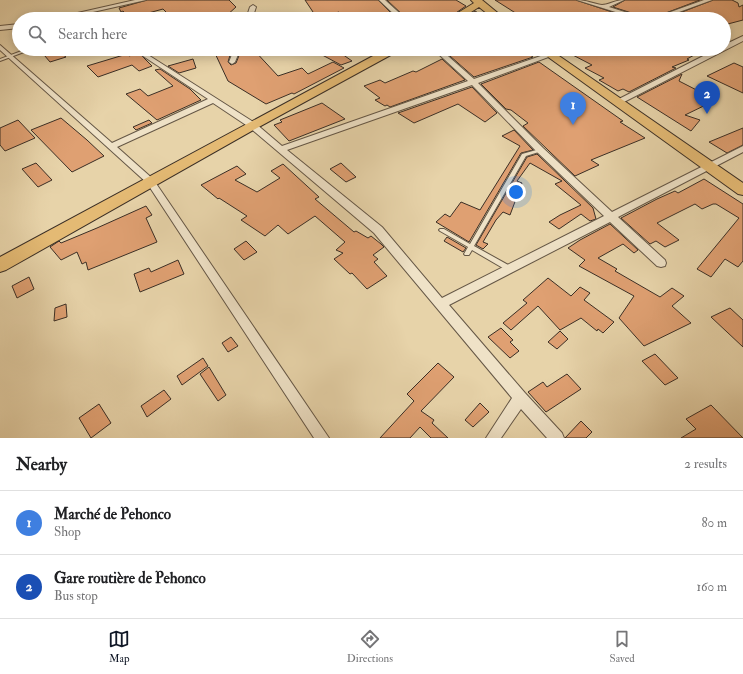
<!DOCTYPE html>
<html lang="en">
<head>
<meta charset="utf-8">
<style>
	:root { --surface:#fff; --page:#f2f2f2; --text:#202124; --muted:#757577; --line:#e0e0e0; --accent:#111827 }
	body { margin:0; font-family:"IM FELL Double Pica",serif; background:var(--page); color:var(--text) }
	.you { position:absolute; left:516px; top:192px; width:14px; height:14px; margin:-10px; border:3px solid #fff; border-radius:50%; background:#1a73e8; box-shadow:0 0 0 6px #1a73e833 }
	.badge { display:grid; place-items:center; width:26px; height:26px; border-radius:50%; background:var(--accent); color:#fff; font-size:13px; font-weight:700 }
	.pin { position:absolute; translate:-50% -33px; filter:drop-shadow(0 1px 2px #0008) }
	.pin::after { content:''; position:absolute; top:21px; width:14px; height:12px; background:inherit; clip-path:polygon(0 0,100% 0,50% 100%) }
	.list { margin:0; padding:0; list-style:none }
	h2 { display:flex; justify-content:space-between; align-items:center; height:52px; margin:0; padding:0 16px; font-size:17px }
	h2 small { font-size:13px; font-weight:400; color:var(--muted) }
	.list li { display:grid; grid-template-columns:26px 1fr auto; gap:12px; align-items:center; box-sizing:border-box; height:64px; padding:0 16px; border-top:1px solid var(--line) }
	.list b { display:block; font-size:15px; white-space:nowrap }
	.list p { margin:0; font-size:13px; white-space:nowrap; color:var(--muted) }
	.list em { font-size:13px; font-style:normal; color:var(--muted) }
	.icon { flex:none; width:22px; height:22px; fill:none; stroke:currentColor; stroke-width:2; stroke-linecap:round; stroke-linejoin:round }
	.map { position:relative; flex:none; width:743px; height:438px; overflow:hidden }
	.search { position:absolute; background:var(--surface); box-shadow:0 2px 10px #0003; left:12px; right:12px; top:12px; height:44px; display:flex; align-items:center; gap:10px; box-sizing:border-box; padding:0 14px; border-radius:22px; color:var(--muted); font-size:15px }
	.sheet { height:180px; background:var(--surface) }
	nav { display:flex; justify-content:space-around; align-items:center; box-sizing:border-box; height:56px; border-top:1px solid var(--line); background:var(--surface); font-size:11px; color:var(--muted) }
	nav a { display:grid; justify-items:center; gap:2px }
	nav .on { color:var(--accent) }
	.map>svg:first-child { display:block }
	.building { fill:#dfa072; stroke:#3a2e25 }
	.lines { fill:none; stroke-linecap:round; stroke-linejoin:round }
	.lane-casing { stroke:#655746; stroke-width:2 }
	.street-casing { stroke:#655746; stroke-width:2 }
	.primary-casing { stroke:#3a2e25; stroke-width:2 }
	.lane { fill:#efe2c7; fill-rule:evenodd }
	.street { fill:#efe2c7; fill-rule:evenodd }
	.primary { fill:#e4ba74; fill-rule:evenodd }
</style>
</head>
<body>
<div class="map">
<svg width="743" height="438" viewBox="0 0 743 438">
	<rect width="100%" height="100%" fill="#e7d3a9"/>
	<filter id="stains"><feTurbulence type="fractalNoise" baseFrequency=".005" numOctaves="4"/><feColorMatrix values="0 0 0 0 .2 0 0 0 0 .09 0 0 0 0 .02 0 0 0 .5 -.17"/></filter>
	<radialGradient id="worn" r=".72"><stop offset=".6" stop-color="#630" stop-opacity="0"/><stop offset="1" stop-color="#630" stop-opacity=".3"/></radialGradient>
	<g class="building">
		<polygon points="147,0 229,0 236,7 226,16 218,16 215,19 185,19 185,17 171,19 169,15 163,9 130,18 123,11 121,12 119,8"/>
		<polygon points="305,0 378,0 397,19 345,19 339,12 317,18"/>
		<polygon points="387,0 456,0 466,6 447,19 435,19 434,13 419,19 407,19"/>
		<polygon points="495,0 576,0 633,19 525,19"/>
		<polygon points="625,0 700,0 650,19 613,7"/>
		<polygon points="713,0 732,0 738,3 739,7 743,5 743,20 724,25 724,19 664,19"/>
		<polygon points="475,11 488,19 463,19"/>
		<polygon points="39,49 55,49 66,57 50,62"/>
		<polygon points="213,49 231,49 231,52 228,62 231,65 236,63 240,53 240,49 253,49 278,76 302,68 308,74 333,62 344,68 294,94 292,93 266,104 228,81"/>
		<polygon points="311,49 335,49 352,61 341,65"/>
		<polygon points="447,49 521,49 533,57 474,77 450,56 453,54"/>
		<polygon points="571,49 705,49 687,59 689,60 672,67 676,68 629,92 623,89 618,91 599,80 604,78 585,68 592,65 567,52"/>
		<polygon points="139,53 152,66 139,71 132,65 98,77 87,66 127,54 129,56"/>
		<polygon points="193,59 196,68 179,73 168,66"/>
		<polygon points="442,59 465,80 390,107 387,105 385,106 375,100 380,98 364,86 380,80 385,83 413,71 416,72"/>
		<polygon points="539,62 623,121 620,122 645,138 591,160 599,165 575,176 523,126 528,123 511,110 506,109 481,84"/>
		<polygon points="734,63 743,67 743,93 707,76"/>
		<polygon points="160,69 190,89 201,100 157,120 126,94 140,89 148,96 173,86 155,70"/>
		<polygon points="682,74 679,81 716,100 685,115 700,120 691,131 637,97"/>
		<polygon points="472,87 497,113 485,122 458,104 414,123 398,113"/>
		<polygon points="322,103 345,119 289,141 274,125 282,122 280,120"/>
		<polygon points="61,118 87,140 104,156 72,172 31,130"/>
		<polygon points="18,120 35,138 5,151 0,145 0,128"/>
		<polygon points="149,120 152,123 136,130 133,127"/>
		<polygon points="743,128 743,145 727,153 709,142"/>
		<polygon points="514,130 533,150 521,153 469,242 436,222 445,214 450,217 461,202 480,210 520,146 502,136"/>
		<polygon points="537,154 593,208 596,219 590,221 581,214 559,229 549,222 560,215 581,205 555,184 562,181 530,163 517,181 522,183 510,215 503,212 496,220 483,242 488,244 483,249 476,245 527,157"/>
		<polygon points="36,163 52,180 38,187 22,169"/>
		<polygon points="341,163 356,177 346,182 330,169"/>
		<polygon points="283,164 319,197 315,199 354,232 356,231 368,238 371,236 381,244 384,247 373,255 378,259 374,262 387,276 367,289 352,273 350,274 334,259 343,253 336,250 345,242 315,216 288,234 278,225 265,236 241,220 247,216 219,198 218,199 201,185 237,166 246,174 235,180 257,192 280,178 271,171"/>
		<polygon points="704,179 743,204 743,261 738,267 725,259 711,277 697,269 739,218 716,204 713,204 702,209 695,204 657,223 679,240 665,247 656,241 650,244 621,218 657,199 675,191 678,193"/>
		<polygon points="146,206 152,215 146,218 157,242 88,270 86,262 82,264 77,252 61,260 50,247 59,241 61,243 97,228"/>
		<polygon points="610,224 638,250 634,253 623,244 598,258 617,269 615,271 660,297 672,288 684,296 672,306 691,323 644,346 619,318 634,296 579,266 585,260 568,248 580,240"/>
		<polygon points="447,237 466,248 463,252 444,241"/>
		<polygon points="246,241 257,252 244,260 234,249"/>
		<polygon points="178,260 184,274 140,292 134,274 149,268 151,272"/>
		<polygon points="29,277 34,289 17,298 12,286"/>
		<polygon points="548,278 571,296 580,287 590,293 584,300 614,322 603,333 598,329 597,331 581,318 560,330 538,306 511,330 503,323 527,303 523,300"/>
		<polygon points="66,304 67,317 54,321 55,308"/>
		<polygon points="730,308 743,320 743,347 711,317"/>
		<polygon points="501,328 513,340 510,342 519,351 510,358 488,337"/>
		<polygon points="560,331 568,339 557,349 548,342"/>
		<polygon points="231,337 238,346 228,352 222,343"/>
		<polygon points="655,354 678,378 665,385 642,361"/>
		<polygon points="203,358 208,366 182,385 177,376"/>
		<polygon points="438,363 454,377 421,411 434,420 432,423 448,438 431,438 420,427 410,438 380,438 414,401 407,394"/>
		<polygon points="209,367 226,395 218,401 200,374"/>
		<polygon points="567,374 581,389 546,412 528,392 543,382 547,387"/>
		<polygon points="164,390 171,399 147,417 141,406"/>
		<polygon points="480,403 489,412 473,427 465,420"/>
		<polygon points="99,404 111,423 91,438 79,418"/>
		<polygon points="711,405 743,438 681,438 696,429 686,419"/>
		<polygon points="581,421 592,432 586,438 565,438"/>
	</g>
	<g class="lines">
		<g class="lane-casing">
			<g id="lane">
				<polygon points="275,15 276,15 276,17 235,19 216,19 218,18"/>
				<polygon points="27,49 32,49 0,61 0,59"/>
				<polygon points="540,149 542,149 542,151 526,156 474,246 512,267 513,269 512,271 508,271 472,250 469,255 465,255 464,254 468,247 440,231 439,230 440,229 444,229 470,244 522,154"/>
			</g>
		</g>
		<g class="street-casing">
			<g id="street">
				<polygon points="135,0 146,0 62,19 51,19"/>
				<polygon points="379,0 385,0 406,19 399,19"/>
				<path d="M577 0C586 0 594 4 602 5 608 5 616 0 624 0L609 7 647 19H638Z"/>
				<polygon points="704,0 712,0 660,19 651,19"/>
				<polygon points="253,5 256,7 252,19 246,19 250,7"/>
				<polygon points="19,24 19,28 0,30 0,26"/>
				<polygon points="743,36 743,41 620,104 614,104 613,102 717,49 724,49 724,45"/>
				<path d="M0 45 112 143 208 99 143 56 142 55 145 53 255 123 282 146 468 81 433 49H440L474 79 561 49H570L478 83 543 148 612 212 743 146V152L618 217 665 260 666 263 665 266 661 267 657 266 610 222 449 305 525 393 562 433 564 438H547L521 409 501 438H486L512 398 374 233 249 127 213 103 117 147 153 179 329 438H314L147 183 0 50ZM472 85 537 152 604 216 442 298 382 227 287 150Z"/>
				<polygon points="232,49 238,49 239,52 235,62 232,64 229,62 233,52"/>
			</g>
		</g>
		<g class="primary-casing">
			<g id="primary">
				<polygon points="471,0 482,0 505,19 494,19 479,7 460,19 448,19 474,3"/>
				<polygon points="386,49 399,49 398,51 257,128 6,270 0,272 0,257"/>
				<polygon points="537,49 549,49 743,183 743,195 738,194"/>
			</g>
		</g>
		<use href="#lane" class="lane"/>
		<use href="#street" class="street"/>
		<use href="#primary" class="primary"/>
	</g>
	<rect width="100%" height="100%" filter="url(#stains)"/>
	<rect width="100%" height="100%" fill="url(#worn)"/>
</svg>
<div class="you"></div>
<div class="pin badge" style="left:573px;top:125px;background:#3f7fe0">1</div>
<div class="pin badge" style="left:707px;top:114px;background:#1a4fb4">2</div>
<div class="search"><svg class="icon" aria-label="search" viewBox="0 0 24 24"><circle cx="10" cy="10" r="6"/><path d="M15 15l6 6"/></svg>Search here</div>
</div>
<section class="sheet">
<h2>Nearby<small>2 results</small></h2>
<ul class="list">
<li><span class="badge" style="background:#3f7fe0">1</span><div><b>Marché de Pehonco</b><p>Shop</p></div><em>80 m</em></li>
<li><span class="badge" style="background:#1a4fb4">2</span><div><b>Gare routière de Pehonco</b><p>Bus stop</p></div><em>160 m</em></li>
</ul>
</section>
<nav>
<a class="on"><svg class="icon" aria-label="map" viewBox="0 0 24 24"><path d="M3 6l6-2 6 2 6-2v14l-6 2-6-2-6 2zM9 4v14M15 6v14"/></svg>Map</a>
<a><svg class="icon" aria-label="directions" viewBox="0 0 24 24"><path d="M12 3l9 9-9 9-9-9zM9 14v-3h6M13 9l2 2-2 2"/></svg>Directions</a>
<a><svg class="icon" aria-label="saved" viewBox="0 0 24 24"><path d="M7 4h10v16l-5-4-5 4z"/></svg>Saved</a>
</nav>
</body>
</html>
